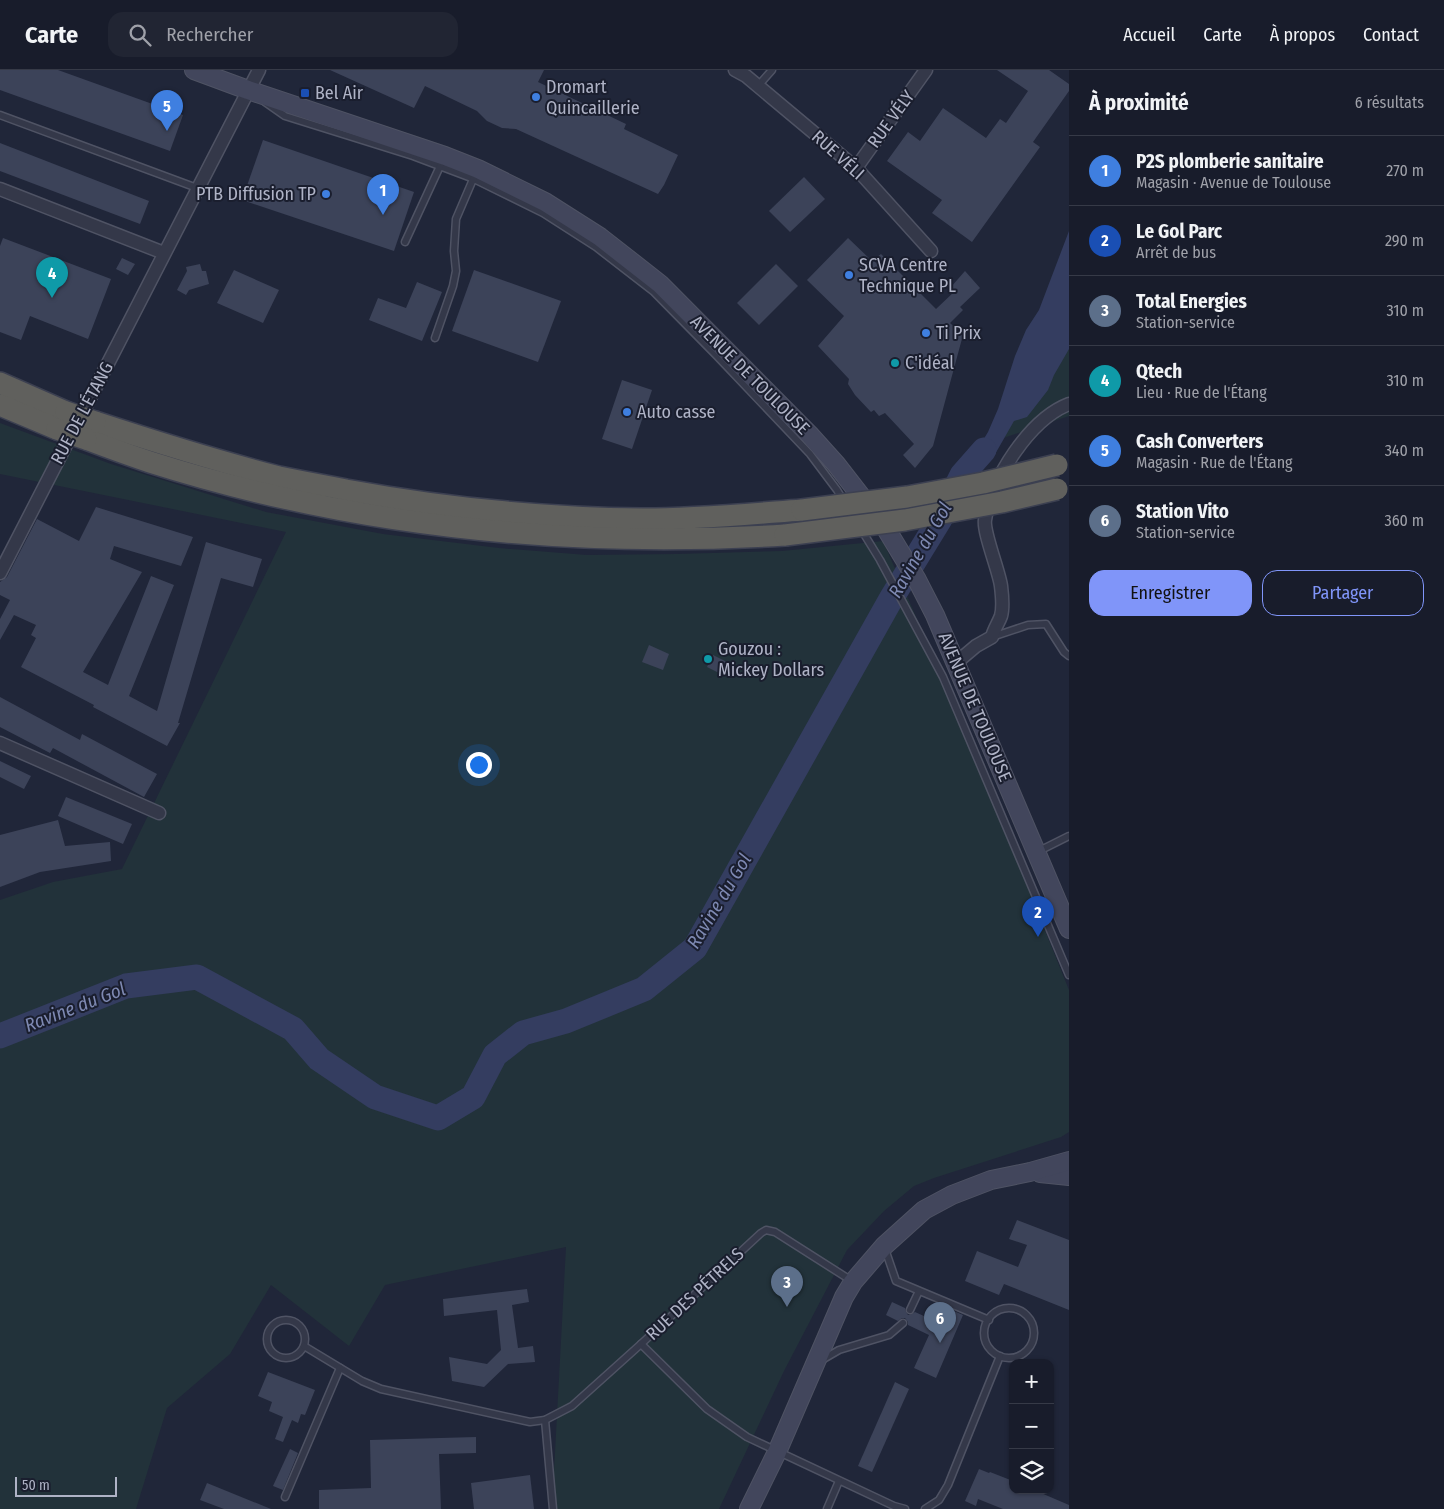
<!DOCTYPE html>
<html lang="fr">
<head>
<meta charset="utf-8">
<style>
	:root { --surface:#181c2b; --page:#212533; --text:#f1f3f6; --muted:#9fa1a9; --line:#363a47; --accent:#8095f9 }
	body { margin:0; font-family:"Fira Sans Condensed",sans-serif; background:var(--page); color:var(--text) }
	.controls { position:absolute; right:15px; bottom:15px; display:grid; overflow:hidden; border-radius:10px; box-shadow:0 1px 4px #0004 }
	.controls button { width:45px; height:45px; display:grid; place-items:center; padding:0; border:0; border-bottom:1px solid var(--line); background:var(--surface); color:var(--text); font:25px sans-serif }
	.scale { position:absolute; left:15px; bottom:12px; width:102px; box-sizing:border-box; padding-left:5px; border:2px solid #afb3c6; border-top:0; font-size:14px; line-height:18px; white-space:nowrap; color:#afb3c6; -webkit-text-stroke:4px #1a1e2e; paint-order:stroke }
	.you { position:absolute; left:478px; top:694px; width:18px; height:18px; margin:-12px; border:4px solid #fff; border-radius:50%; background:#1a73e8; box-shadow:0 0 0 8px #1a73e833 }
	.badge { display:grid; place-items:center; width:32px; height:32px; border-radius:50%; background:var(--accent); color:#fff; font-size:16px; font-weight:700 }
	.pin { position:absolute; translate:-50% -41px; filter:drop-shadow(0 1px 2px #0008) }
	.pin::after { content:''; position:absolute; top:26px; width:18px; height:15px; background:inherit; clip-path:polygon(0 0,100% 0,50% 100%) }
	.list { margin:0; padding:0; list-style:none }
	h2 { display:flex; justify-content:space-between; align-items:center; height:65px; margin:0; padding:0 20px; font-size:21px }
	h2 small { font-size:16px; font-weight:400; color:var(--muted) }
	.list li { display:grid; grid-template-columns:32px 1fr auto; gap:15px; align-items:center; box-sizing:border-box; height:70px; padding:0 20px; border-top:1px solid var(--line) }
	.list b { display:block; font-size:19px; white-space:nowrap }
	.list p { margin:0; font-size:16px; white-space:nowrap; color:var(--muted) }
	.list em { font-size:16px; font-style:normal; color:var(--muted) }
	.actions { display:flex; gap:10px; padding:15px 20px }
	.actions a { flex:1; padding:11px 0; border:1px solid var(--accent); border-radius:15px; text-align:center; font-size:18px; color:var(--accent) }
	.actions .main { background:var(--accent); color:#111 }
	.icon { flex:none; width:28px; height:28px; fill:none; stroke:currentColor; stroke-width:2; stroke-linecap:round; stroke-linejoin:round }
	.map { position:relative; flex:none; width:1069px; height:1439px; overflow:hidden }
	header { display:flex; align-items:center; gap:30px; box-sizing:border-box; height:70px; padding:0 25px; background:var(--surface); border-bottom:1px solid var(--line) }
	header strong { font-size:24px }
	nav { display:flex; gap:28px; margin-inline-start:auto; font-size:18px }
	.search { width:350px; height:45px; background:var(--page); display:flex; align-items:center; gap:12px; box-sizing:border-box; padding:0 18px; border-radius:15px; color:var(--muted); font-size:19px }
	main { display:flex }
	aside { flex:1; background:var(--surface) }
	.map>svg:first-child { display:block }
	.green { fill:#22323a }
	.water { fill:#343d60 }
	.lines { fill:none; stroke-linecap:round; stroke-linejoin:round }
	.river { stroke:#343d60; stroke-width:25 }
	.building { fill:#3c4359 }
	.service-casing { stroke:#4f5364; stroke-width:9 }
	.minor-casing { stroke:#4f5364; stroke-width:15 }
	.secondary-casing { stroke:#4f5364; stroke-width:20 }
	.trunk-casing { stroke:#3c4051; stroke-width:24 }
	.service { stroke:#343849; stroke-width:6 }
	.minor { stroke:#343849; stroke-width:12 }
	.secondary { stroke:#42465c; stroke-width:18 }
	.trunk { stroke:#60605d; stroke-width:21 }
	.trunk-bridge-casing { stroke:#3c4051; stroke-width:24; stroke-linecap:butt }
	.trunk-bridge { stroke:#60605d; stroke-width:21 }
	.transit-dot { fill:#1a4fb4; stroke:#1a1e2e; stroke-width:2 }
	.shop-dot { fill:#3f7fe0; stroke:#1a1e2e; stroke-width:2 }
	.culture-dot { fill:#0f9aa8; stroke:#1a1e2e; stroke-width:2 }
	.labels { text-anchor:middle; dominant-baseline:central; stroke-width:4; stroke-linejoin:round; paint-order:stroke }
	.poi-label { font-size:18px; fill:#afb3c6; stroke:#1a1e2e; text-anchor:start }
	.street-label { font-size:18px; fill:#afb3c6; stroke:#1a1e2e }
	.water-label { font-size:19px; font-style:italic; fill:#7e89b2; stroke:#1a1e2e }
</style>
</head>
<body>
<header>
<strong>Carte</strong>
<div class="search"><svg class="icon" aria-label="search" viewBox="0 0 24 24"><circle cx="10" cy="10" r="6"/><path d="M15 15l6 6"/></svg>Rechercher</div>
<nav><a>Accueil</a><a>Carte</a><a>À propos</a><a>Contact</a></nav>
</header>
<main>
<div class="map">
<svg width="1069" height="1439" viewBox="0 0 1069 1439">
	<rect width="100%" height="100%" fill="#202639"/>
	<g class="green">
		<polygon points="1069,247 1069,346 1000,369"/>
		<polygon points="0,353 111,394 266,442 383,464 499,478 587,485 677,484 782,481 883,471 951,627 1069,920 1069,1062 1061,1067 934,1108 914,1116 884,1141 847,1180 784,1301 719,1439 552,1439 566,1177 385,1215 349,1276 271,1215 230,1284 167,1338 136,1439 0,1439 0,830 53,812 122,799 286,462 0,404"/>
	</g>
	<polygon class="water" points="1069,161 1069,279 1054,305 1048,320 1027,347 1014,351 994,386 977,398 962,405 988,362 998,339 1015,286 1026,260 1039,240"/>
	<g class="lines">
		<polyline class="river" points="0,966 126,916 197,907 293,959 319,989 375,1027 438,1048 473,1027 495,985 523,963 566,951 644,919 695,878 891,529 940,449 962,405 984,380"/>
	</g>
	<g class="building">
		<polygon points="0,0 58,0 183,45 170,81 0,20"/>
		<polygon points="330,0 544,0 538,12 626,54 624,59 678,85 664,115 658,124 516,59 502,58 487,51 477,41 425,16 414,38"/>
		<polygon points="997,0 1049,0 1069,14 1069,21 1033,72 1040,77 972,172 932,143 942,130 887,91 908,62 920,71 943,38 986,68 1000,49 1006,53 1028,21"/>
		<polygon points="263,70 414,122 394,181 242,130"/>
		<polygon points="0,73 149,131 140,154 0,101"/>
		<polygon points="804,107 825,129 790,162 769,141"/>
		<polygon points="3,168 111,209 88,269 30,246 21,270 0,262 0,176"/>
		<polygon points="848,168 872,191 881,184 936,239 955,221 951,217 965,201 980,218 960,237 963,240 950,253 963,265 933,376 915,398 903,385 914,374 885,343 879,346 874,340 871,342 855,325 848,314 849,309 818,276 844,246 807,210"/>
		<polygon points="122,188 135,194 128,205 116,199"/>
		<polygon points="200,194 202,201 206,201 209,214 189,220 186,225 177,220 187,201 186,197"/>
		<polygon points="776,194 798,216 759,255 737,233"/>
		<polygon points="234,200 279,220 263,253 217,233"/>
		<polygon points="474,200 561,231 538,292 452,261"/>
		<polygon points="417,212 442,222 422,271 369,250 378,228 406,238"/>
		<polygon points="622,310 652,320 632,379 602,369"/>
		<polygon points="96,437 193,467 181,496 114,476 110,489 142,502 83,602 108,615 151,506 174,515 129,626 157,641 206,472 262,489 253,517 221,508 178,653 180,653 167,676 93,637 94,635 21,597 36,568 31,565 36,555 14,545 0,570 0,549 10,530 0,525 0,512 7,507 37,449 79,471"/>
		<polygon points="649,575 669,584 663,600 642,592"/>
		<polygon points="713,585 733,595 727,607 707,597"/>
		<polygon points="0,627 80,670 82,664 157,704 144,727 53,678 50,683 0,657"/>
		<polygon points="0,691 31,706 24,719 0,707"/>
		<polygon points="66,727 132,754 123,774 58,746"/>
		<polygon points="58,750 65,776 110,772 111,791 40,802 0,817 0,765"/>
		<polygon points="1017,1150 1069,1170 1069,1240 1004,1214 999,1225 965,1211 977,1181 1018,1197 1027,1175 1009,1169"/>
		<polygon points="527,1219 529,1232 512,1235 518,1278 533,1276 535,1292 508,1294 484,1317 452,1311 449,1287 487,1294 501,1280 497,1240 444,1246 443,1229"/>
		<polygon points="892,1232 905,1238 906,1242 908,1245 912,1244 915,1242 935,1251 942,1236 963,1245 936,1308 914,1298 929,1265 908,1255 908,1252 905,1248 902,1248 898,1251 886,1245"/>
		<polygon points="268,1302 315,1320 305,1345 301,1344 298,1353 292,1350 283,1372 275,1369 283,1347 269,1341 272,1332 258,1326"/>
		<polygon points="895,1312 909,1319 872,1402 858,1396"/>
		<polygon points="476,1367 476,1383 439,1384 441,1439 319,1439 319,1420 371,1418 370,1370"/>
		<polygon points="290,1379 298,1383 283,1420 273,1416"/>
		<polygon points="979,1399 989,1403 990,1402 1013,1411 1013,1420 1034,1420 1069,1435 1069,1439 1003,1439 978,1429 976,1436 965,1431"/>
		<polygon points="530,1405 534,1439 474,1439 471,1413"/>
		<polygon points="207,1413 271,1439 224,1439 200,1430"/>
	</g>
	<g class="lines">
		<g class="service-casing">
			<g id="service">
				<polyline points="758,16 772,0"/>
				<polyline points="265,32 285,46 413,86 474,109 543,143 596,177 654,222 716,285 810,384 837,420 880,490 943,607 1069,905"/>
				<polyline points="0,45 197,118"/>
				<polyline points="405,172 441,94"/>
				<polyline points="435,268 453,216 456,201 454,181 456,149 474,107"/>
				<polyline points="992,567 1028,555 1046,554 1064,582 1069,586"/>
				<polyline points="1037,782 1069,766"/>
				<polyline points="885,1179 896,1211 989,1250"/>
				<circle cx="1009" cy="1263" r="25"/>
				<polyline points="910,1240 919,1221"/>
				<circle cx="286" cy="1269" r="19"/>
				<polyline points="641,1274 707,1339 747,1367 894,1436 905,1439"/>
				<polyline points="304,1276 362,1311 381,1319 530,1352 545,1350 572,1336 641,1274 761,1163 766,1160 775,1162 852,1211"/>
				<polyline points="820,1291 839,1280 889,1265 903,1253"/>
				<polyline points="545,1350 553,1439"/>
				<polyline points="285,1427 340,1298"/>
				<polyline points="827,1439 839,1411"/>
				<polyline points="925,1439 939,1430 948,1415 1000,1286"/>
			</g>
		</g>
		<g class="minor-casing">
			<g id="minor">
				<polyline points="735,0 746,6 856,98 931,181"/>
				<polyline points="856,98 926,0"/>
				<polyline points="0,119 164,183"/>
				<polyline points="0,503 259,0"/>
				<path d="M957 592 976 576 992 567C994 559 998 554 1001 546 1003 539 1002 524 1001 516 999 501 983 462 985 450 991 409 1030 349 1069 334"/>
				<polyline points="0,673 159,743"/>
			</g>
		</g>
		<g class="secondary-casing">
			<g id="secondary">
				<polyline points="194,0 248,20 445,86 478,99 545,132 600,167 660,214 809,364 836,394 885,457 917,510 935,545 1069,859"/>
				<polyline points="1040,1103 1069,1106"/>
				<polyline points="749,1439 777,1382 844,1227 853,1212 884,1176 924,1140 952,1125 991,1110 1030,1102 1069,1091"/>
			</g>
		</g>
		<g class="trunk-casing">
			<g id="trunk">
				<polyline points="0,313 66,342"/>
				<polyline points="0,335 57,359"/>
				<path d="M95 352C156 372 217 391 279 407 301 412 324 415 346 420 444 438 543 448 643 449 696 449 749 444 802 440"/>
				<path d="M86 369C107 377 129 385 150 392 355 457 571 478 785 465"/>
			</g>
		</g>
		<use href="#service" class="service"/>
		<use href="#minor" class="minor"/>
		<use href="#secondary" class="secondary"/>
		<use href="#trunk" class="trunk"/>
		<g class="trunk-bridge-casing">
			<g id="trunk-bridge">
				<polyline points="66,342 95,352"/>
				<polyline points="57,359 86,369"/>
				<polyline points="802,440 907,427 983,413 1057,395"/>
				<polyline points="785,465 905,450 1002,432 1057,419"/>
			</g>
		</g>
		<use href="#trunk-bridge" class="trunk-bridge"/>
	</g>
	<rect class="transit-dot" x="300" y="18" width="10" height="10" rx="2.5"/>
	<g class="shop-dot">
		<circle cx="536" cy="27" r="5"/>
		<circle cx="326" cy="124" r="5"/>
		<circle cx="849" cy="205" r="5"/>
		<circle cx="926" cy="263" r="5"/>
		<circle cx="627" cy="342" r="5"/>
	</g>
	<g class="culture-dot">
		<circle cx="895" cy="293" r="5"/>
		<circle cx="708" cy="589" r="5"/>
	</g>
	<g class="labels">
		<g class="poi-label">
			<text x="546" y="17">Dromart<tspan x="546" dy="21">Quincaillerie</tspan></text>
			<text x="315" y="23">Bel Air</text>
			<text x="316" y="124" text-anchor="end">PTB Diffusion TP</text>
			<text x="859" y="195">SCVA Centre<tspan x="859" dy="21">Technique PL</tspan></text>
			<text x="936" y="263">Ti Prix</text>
			<text x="905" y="293">C'idéal</text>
			<text x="637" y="342">Auto casse</text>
			<text x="718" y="579">Gouzou :<tspan x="718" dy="21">Mickey Dollars</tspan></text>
		</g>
		<g class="street-label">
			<text transform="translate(891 49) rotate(-54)">RUE VÉLY</text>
			<text transform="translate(838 85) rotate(42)">RUE VÉLI</text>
			<text transform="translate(750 305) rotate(45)">AVENUE DE TOULOUSE</text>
			<text transform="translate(82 343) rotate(-62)">RUE DE L'ÉTANG</text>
			<text transform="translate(975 637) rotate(67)">AVENUE DE TOULOUSE</text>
			<text transform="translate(695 1224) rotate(-43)">RUE DES PÉTRELS</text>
		</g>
		<g class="water-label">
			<text transform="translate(920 480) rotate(-60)">Ravine du Gol</text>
			<text transform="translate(719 831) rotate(-59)">Ravine du Gol</text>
			<text transform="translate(75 937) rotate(-21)">Ravine du Gol</text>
		</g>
	</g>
</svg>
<div class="controls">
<button>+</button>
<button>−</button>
<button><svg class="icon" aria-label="layers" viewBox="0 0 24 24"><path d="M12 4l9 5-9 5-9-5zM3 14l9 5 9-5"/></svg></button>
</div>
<div class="scale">50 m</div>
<div class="you"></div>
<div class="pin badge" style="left:383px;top:145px;background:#3f7fe0">1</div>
<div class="pin badge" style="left:1038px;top:867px;background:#1a4fb4">2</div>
<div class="pin badge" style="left:787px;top:1237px;background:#5c6f8a">3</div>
<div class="pin badge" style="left:52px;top:228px;background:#0f9aa8">4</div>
<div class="pin badge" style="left:167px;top:61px;background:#3f7fe0">5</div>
<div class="pin badge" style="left:940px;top:1273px;background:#5c6f8a">6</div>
</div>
<aside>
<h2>À proximité<small>6 résultats</small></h2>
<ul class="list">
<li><span class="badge" style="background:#3f7fe0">1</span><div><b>P2S plomberie sanitaire</b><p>Magasin · Avenue de Toulouse</p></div><em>270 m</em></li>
<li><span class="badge" style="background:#1a4fb4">2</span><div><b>Le Gol Parc</b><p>Arrêt de bus</p></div><em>290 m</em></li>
<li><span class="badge" style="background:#5c6f8a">3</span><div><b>Total Energies</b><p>Station-service</p></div><em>310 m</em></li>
<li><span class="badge" style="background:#0f9aa8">4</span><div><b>Qtech</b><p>Lieu · Rue de l'Étang</p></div><em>310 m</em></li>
<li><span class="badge" style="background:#3f7fe0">5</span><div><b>Cash Converters</b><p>Magasin · Rue de l'Étang</p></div><em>340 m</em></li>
<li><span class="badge" style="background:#5c6f8a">6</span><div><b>Station Vito</b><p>Station-service</p></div><em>360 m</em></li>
</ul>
<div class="actions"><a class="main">Enregistrer</a><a>Partager</a></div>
</aside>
</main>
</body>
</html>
